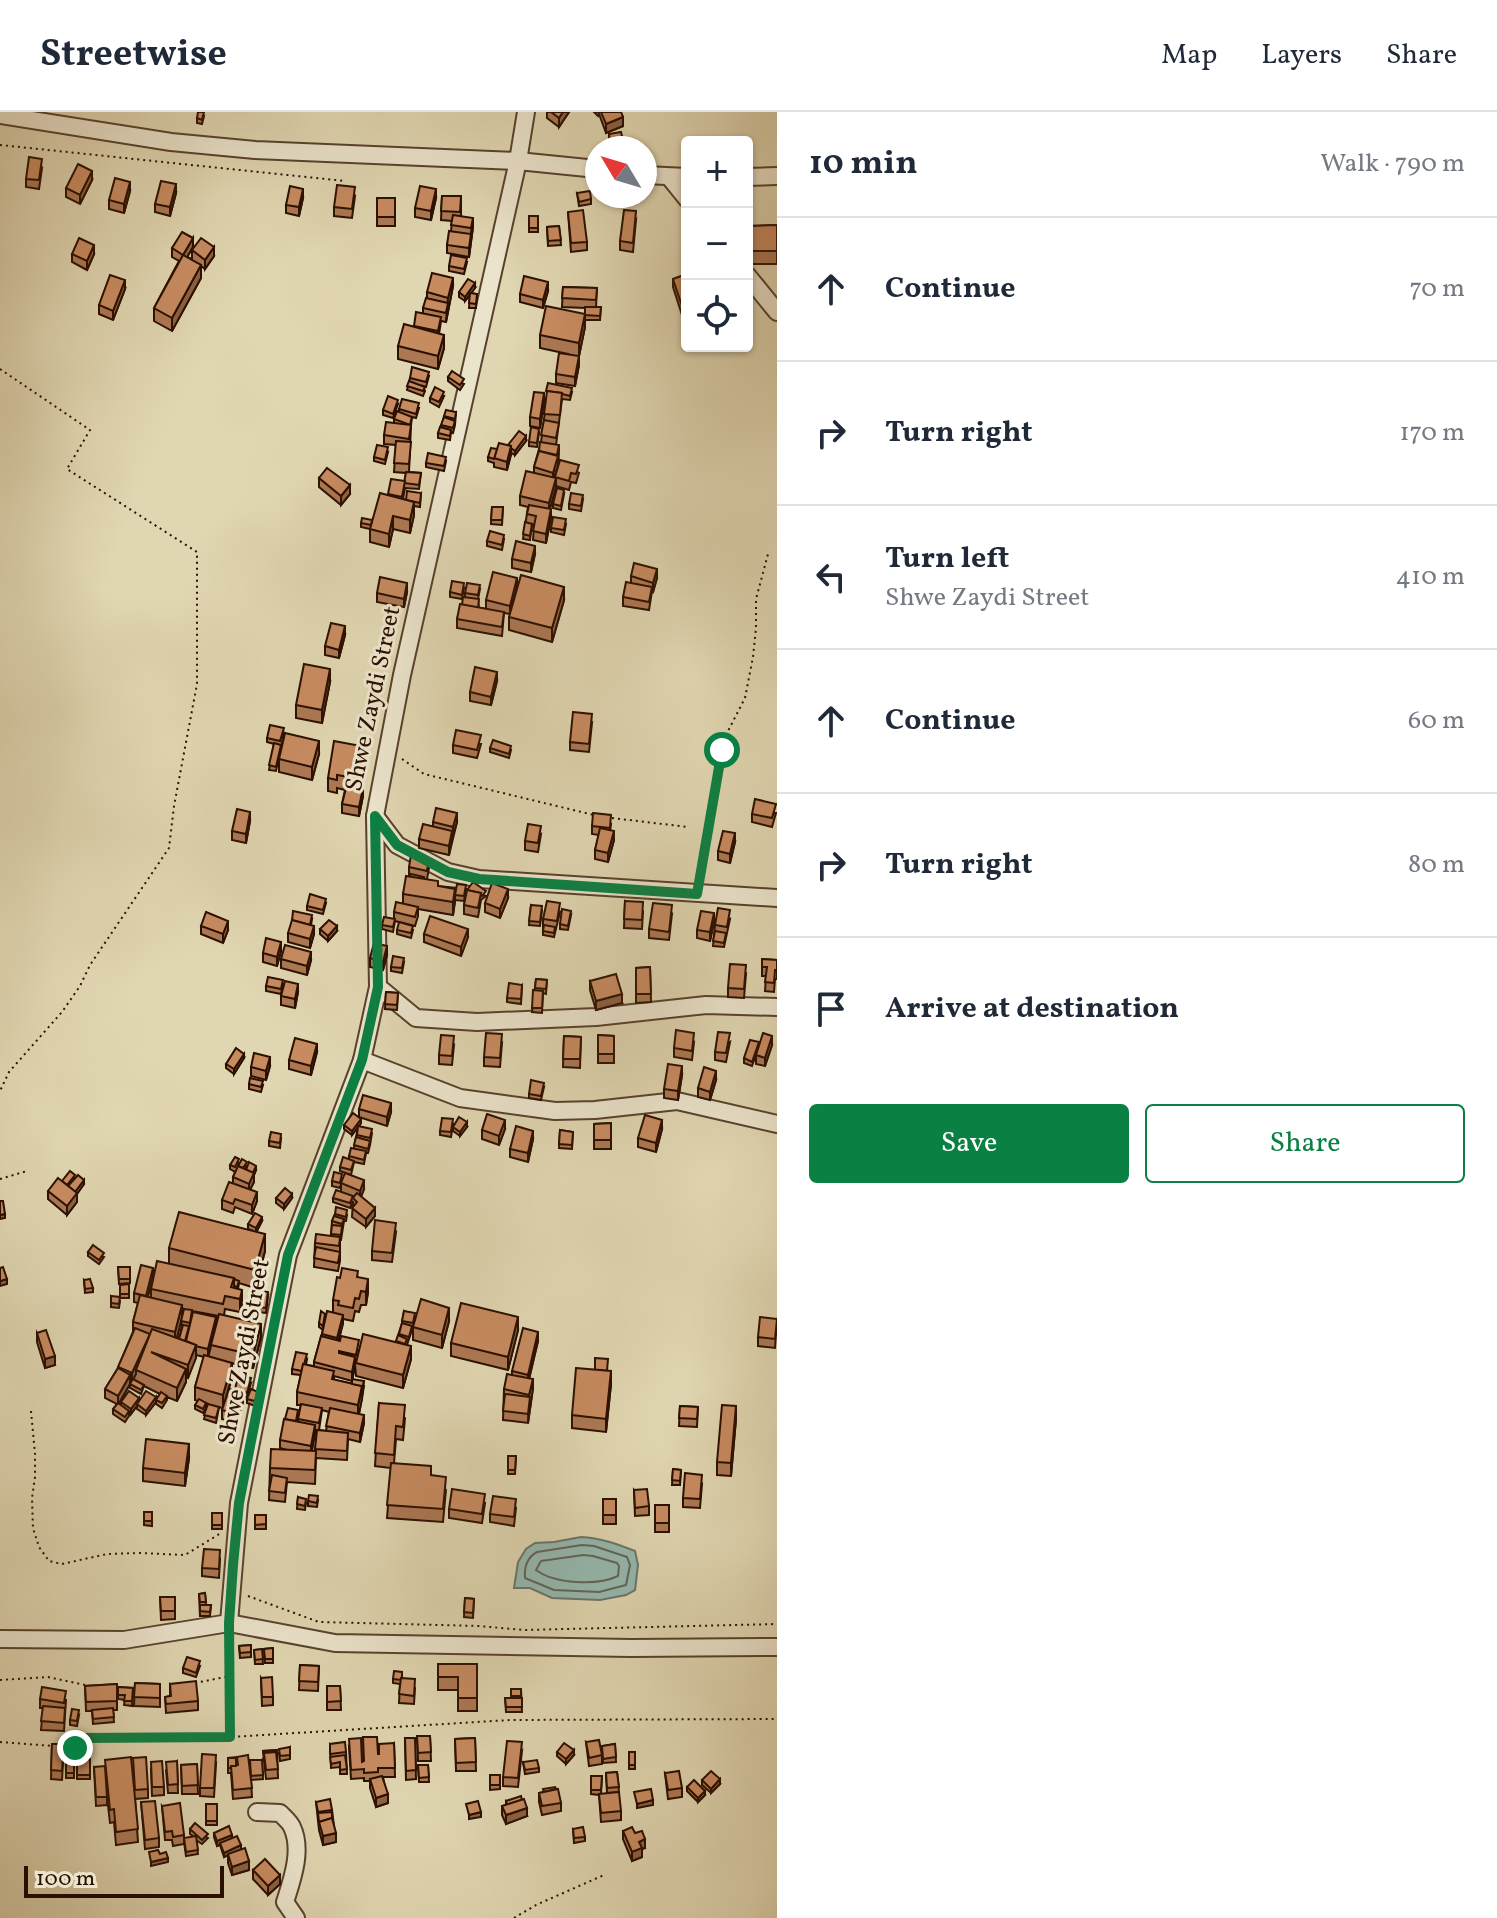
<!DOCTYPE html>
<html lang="en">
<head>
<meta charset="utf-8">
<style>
	:root { --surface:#fff; --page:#f6f6f7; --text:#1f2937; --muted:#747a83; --line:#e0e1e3; --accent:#0b8043 }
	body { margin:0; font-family:Vollkorn,serif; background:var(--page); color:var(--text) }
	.controls { position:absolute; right:24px; top:24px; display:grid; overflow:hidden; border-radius:8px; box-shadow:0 2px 6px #0004 }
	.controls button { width:72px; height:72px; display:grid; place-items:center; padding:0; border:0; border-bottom:2px solid var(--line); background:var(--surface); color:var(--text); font:40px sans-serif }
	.compass { position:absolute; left:585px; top:24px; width:72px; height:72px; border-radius:50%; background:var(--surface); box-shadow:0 2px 6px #0004; rotate:308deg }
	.scale { position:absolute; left:24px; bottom:20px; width:200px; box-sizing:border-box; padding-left:8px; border:4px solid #2b0f00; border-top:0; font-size:22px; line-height:28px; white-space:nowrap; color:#2b0f00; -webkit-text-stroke:6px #ebe4cc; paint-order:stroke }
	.stop { position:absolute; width:24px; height:24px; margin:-18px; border:6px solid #0b8043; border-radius:50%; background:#fff }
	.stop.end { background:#0b8043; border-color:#fff; box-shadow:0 2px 8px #0008 }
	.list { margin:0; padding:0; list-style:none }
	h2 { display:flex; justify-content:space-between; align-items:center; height:104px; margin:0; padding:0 32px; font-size:34px }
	h2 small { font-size:26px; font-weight:400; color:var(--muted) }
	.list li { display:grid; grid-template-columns:52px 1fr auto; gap:24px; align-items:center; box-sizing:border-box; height:144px; padding:0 32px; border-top:2px solid var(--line) }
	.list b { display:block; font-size:30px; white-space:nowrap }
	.list p { margin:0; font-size:26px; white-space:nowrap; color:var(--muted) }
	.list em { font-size:26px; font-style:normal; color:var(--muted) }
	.actions { display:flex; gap:16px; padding:24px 32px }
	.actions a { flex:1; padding:18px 0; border:2px solid var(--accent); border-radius:8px; text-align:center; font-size:28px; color:var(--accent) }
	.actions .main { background:var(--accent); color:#fff }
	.icon { flex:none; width:44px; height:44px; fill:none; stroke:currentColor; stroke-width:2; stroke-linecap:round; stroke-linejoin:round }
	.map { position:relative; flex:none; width:777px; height:1806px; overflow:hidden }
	header { display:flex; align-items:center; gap:48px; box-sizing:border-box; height:112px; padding:0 40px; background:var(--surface); border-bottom:2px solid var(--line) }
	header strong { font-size:38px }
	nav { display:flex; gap:44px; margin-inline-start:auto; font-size:28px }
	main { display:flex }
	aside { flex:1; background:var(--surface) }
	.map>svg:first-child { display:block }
	.water { fill:#94b9b0; stroke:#6a756a; stroke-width:2 }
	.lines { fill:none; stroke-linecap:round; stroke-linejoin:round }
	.shore { stroke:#606458; stroke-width:2 }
	.street-casing { stroke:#58412c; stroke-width:20 }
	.path { stroke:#2b0f00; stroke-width:2; stroke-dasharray:2 4; stroke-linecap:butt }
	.street { stroke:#ebe4cc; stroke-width:16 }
	.wall { fill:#ab7853; stroke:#2b0f00; stroke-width:2; fill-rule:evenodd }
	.shaded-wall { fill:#8b6143; stroke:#2b0f00; stroke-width:2 }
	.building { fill:#c78b60; stroke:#2b0f00; stroke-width:2 }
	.route { stroke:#0b8043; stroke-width:10 }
	.labels { text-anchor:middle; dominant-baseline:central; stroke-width:6; stroke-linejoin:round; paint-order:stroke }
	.street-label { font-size:24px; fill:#2b0f00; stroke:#ebe4cc }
</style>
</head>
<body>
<header>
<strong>Streetwise</strong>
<nav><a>Map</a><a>Layers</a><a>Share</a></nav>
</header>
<main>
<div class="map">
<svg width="777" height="1806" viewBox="0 0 777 1806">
	<rect width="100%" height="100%" fill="#e0d6b1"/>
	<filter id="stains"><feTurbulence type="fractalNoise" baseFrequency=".0025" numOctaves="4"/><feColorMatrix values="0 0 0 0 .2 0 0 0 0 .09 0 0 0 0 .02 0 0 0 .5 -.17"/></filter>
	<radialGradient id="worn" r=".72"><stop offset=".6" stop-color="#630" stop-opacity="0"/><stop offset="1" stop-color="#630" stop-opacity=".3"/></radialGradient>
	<path class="water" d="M581 1425C601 1426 617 1432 635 1439L638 1453 635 1478 626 1483 600 1488 552 1486 530 1476H514L518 1450 526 1437 535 1431 554 1430Z"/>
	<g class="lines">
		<g class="shore">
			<path d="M582 1433 594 1434 627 1445 630 1453 626 1473 599 1480 554 1478 525 1466C524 1456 527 1445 537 1440Z"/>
			<path d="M583 1443 593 1444 617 1451 619 1454 618 1464C597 1474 555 1472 536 1458L541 1449Z"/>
		</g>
		<g class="street-casing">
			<g id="street">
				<polyline points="0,3 171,30 255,38 518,49 597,57"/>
				<polyline points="645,63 687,65"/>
				<polyline points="747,65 777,64"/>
				<polyline points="670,66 687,87"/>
				<polyline points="747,163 777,200"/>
				<polyline points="375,704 397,733 448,760 479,767 777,786"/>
				<polyline points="382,878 416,906 477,910 596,905 706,893 777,895"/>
				<polyline points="362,948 460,986 555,999 595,998 677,989 777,1012"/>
				<polyline points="229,1511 239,1391 288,1143 362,948 378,875 375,704 402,563 518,49 526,0"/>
				<polyline points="0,1527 124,1528 229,1511 335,1531 631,1536 777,1535"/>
				<path d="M257 1700 280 1701C284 1705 290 1710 292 1715 303 1738 292 1768 285 1790L296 1806"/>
			</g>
		</g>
		<g class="path">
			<polyline points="0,33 345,69"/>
			<polyline points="0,257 90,318 67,357 197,440 197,572 174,694 169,736 90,853 80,874 62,900 9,960 0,979"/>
			<polyline points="402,647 424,662 594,703"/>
			<polyline points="612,706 688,715"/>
			<polyline points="700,765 718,654 727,621 745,586 753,545 756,516 756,487 768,442"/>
			<polyline points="0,1067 27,1059"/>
			<polyline points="31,1299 35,1342 35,1365 32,1386 33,1416 39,1435 49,1449 62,1452 107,1442 139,1441 185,1443 221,1421"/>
			<polyline points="248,1484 319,1510 479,1514 524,1518 777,1512"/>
			<polyline points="229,1528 230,1625"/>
			<polyline points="0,1568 48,1565 90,1574"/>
			<polyline points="195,1571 230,1564"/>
			<polyline points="0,1630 53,1634"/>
			<polyline points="63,1635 75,1636 83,1626 230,1625 510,1608 777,1607"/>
			<polyline points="514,1806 536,1793 604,1763"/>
		</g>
		<use href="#street" class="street"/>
	</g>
	<g class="wall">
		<polygon points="547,0 569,0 559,15 547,6"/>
		<polygon points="594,0 621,0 623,14 606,21 599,2 598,4"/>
		<polygon points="204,4 202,12 197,11 197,6"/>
		<polygon points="609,22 623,28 623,33 610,35"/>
		<polygon points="42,56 39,77 26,75 26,67"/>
		<polygon points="92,68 80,92 66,85 66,76"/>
		<polygon points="130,79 124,101 109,97 109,88"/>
		<polygon points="176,81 170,104 155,100 155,92"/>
		<polygon points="577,81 591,87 591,92 579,94"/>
		<polygon points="355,84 352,106 334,104 334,95"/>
		<polygon points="442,84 461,84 461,104 473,115 469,145 447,141 447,133 451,119 452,109 441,108"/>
		<polygon points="303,86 299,104 286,101 286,93"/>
		<rect x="377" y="86" width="18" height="28"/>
		<polygon points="436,86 431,108 415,105 415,96"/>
		<polygon points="568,100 587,130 587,138 571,140"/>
		<rect x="529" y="104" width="9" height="16"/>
		<polygon points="636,108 633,140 620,138 620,129"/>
		<polygon points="777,113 777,152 750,152 750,114"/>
		<polygon points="559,114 561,133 548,134 547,115"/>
		<polygon points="193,135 187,145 192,147 192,138 214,144 205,157 201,154 201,166 172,219 154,209 154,196 179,149 172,145 172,136"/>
		<polygon points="72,142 94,142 87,158 72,150"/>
		<polygon points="467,150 464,162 449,159 449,154"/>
		<polygon points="687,162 682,203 673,175 673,167"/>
		<polygon points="453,174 446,210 441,209 439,222 444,236 438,257 398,247 398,234 423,202 423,196 427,186 427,180"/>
		<polygon points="563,175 597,176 596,195 601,195 600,208 585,208 585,215 579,244 579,253 575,274 556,271 556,262 568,242 540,236 540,223 585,202 585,196 562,195"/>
		<polygon points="475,176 471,181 477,182 476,196 469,196 470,183 465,189 459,185 459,180"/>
		<polygon points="125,177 113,208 99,202 99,193"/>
		<polygon points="548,179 543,196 520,190 520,182"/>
		<polygon points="429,264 426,275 423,274 425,279 423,284 407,278 410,266"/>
		<polygon points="448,265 464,272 460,278 448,269"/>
		<polygon points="572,280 570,288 562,287 556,333 559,337 558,353 554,366 555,366 560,348 579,361 576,371 571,370 569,378 556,374 550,397 551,406 546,431 533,428 534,413 532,412 530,428 523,427 528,395 520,393 520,384 534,361 534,355 541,330 547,284"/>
		<polygon points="444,284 439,295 430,290 430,286"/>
		<polygon points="544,290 540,316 530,314 530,305"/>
		<polygon points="398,292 393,306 383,303 383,298"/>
		<polygon points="419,296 416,306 412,305 411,313 409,360 421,361 419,377 405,376 403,387 406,388 421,381 420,395 414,394 414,403 410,421 393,417 389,435 370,430 370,417 361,415 361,411 372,408 388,383 405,369 406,361 394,360 396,333 384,332 384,323 394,311 394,307 399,300 399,297"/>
		<polygon points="456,300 455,313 453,321 451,320 450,328 438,326 438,321 441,315 444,305"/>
		<polygon points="539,321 537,335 529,334 529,330"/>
		<polygon points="526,329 515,343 511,341 507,358 494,355 494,350 494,351 488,349 488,345 497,337"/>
		<polygon points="388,340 385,352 374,349 374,345"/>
		<polygon points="446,349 444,359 426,355 426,351"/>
		<polygon points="319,366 350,382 341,393 319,375"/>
		<polygon points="564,382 561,398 553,396 553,392"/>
		<polygon points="583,387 581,399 569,397 569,392"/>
		<polygon points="492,395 503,395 502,413 491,412"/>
		<polygon points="566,412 564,423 551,420 551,416"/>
		<polygon points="504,427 502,438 487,434 487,429"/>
		<polygon points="535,442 531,460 512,456 512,447"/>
		<polygon points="631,464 657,466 653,480 652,479 649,498 623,494 623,485 631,471"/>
		<polygon points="517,475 510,502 504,501 502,524 457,516 457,507 465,485 465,481 480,477 478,487 479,496 486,497 486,488"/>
		<polygon points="464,476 462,487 450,485 450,480"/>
		<polygon points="407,480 404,495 377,490 377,481"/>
		<polygon points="564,488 552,530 509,518 509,505"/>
		<polygon points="345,523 339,546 325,543 325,534"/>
		<polygon points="497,569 491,593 470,589 470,580"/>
		<polygon points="330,570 322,611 296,606 296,593"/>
		<polygon points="592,611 589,640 570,638 570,630"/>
		<polygon points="284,621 276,659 269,658 274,632 267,630 267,626"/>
		<polygon points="481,632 477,646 453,641 453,633"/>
		<polygon points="490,636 511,638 509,646 490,640"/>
		<polygon points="319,642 312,668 279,660 279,647"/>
		<polygon points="361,647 356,674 363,684 359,704 342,701 342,692 345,678 337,676 337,681 328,679 328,666"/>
		<polygon points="776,701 772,715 752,710 752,702"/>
		<polygon points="250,709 246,731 232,728 232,719"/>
		<polygon points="433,710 457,710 449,743 419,736 419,727 433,714"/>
		<polygon points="611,712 610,719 614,728 608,750 595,747 595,738 599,723 592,722 592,714"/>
		<polygon points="541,722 538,740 525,738 525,729"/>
		<polygon points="735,730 730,751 718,748 718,739"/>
		<polygon points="409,755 429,756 427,767 438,774 466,777 464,789 455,788 453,803 418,797 418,804 415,814 395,809 393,820 382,817 382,813 394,807 394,800 403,791 403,782 410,764 409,764"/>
		<polygon points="467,778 486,784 481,788 478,805 464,802 464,793"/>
		<polygon points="508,786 500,806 485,800 485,791"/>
		<polygon points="625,789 643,799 642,817 624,816"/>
		<polygon points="326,791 323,802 307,798 307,794"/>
		<polygon points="531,793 542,798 540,814 529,813"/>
		<polygon points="560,800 554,825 543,823 543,807"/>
		<polygon points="672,802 669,828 649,826 649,817"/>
		<polygon points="571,803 568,818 560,817 560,812"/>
		<polygon points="312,807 311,813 314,822 310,836 288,830 288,821"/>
		<polygon points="730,807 724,835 713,834 715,813"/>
		<polygon points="714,810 710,829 697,826 697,818"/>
		<polygon points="201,814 228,818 223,831 201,822"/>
		<polygon points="320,817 337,819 328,829 320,822"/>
		<polygon points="397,818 413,818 411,826 397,822"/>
		<polygon points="424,822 468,825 461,844 424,830"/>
		<polygon points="281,839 277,854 263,850 263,841"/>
		<polygon points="387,843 383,858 370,855 370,846"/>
		<polygon points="281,847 311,848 307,863 281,856"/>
		<polygon points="762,847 777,848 777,867 775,867 774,880 765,879 766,864 762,864"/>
		<polygon points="404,850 402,861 391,859 391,855"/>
		<polygon points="650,855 651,890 636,891 636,856"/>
		<polygon points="746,862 744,886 728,885 728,876"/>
		<polygon points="536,867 547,868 546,882 543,881 542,901 532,900"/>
		<polygon points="590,869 622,891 596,898 590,878"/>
		<polygon points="283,872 281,882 266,879 266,874"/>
		<polygon points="522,873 521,892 507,890 507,886"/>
		<polygon points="298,880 295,896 281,893 281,884"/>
		<polygon points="386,880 398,881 397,898 385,897"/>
		<polygon points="598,923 614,924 614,951 598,951"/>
		<polygon points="564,924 581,925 580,956 563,955"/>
		<polygon points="694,930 692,948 674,945 674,936"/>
		<polygon points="730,930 726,950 715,948 715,940"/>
		<polygon points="502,931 500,955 484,954 484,945"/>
		<polygon points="454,933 452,953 439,952 439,943"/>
		<polygon points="772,933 765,954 756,952 756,943 752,954 744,951 744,946 759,934"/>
		<polygon points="317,940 311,963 289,957 289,948"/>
		<polygon points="244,946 234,962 226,956 226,952"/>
		<polygon points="270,954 266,968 251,964 251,955"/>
		<polygon points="682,963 678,988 664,986 664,977"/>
		<polygon points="716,968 710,988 698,985 698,976"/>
		<polygon points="249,972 263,973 261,980 249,977"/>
		<polygon points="544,975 541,988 529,986 529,982"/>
		<polygon points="359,997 391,1000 387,1014 359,1005 361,1011 359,1014 372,1021 370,1033 368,1041 366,1041 364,1052 354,1050 351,1063 340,1059 340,1055 349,1047 349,1044 354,1036 358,1015 352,1023 344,1017 344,1013 359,1005"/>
		<polygon points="611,1011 611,1037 594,1037 594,1012"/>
		<polygon points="453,1012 451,1025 440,1023 440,1019"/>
		<polygon points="453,1015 467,1015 460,1024 453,1019"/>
		<polygon points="505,1017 499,1033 482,1027 482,1018"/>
		<polygon points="662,1017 656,1040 638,1035 638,1026"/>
		<polygon points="560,1018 573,1020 572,1037 559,1036"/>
		<polygon points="281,1026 280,1036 269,1034 269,1029"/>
		<polygon points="533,1027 528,1050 510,1045 510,1037"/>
		<polygon points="239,1051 247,1054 245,1057 256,1058 254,1063 254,1070 250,1077 257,1089 252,1102 235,1095 233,1101 222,1097 222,1088 233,1071 233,1065 235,1060 230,1057 230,1053"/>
		<polygon points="75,1066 84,1072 77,1082 77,1090 67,1103 48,1087 48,1079 62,1069"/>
		<polygon points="342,1067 364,1077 361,1085 375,1104 366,1115 352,1105 353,1089 350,1096 333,1090 333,1086 341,1079 341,1072 340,1076 332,1074 332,1069"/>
		<polygon points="276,1086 292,1086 284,1097 276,1091"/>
		<polygon points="335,1102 347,1103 346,1109 344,1109 341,1128 340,1128 340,1149 338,1159 314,1155 315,1131 331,1124 332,1109"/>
		<path d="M262 1109 256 1120 265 1139 255 1176 239 1171 238 1177 242 1191 240 1200 225 1197 224 1203 261 1225 253 1256 231 1251 232 1264 229 1277 235 1279 251 1271 247 1285 243 1284V1290L236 1311 222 1307V1296L219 1295 216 1311 204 1307 208 1292 206 1291V1296L203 1301 195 1297V1293L198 1289 195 1288V1275L204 1245 196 1243 188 1266 186 1265V1270L177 1289 167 1285V1288L162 1296 156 1292V1288L160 1282 144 1274 141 1282 130 1276V1272L119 1292 121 1293V1290H156L146 1303 137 1297V1294L131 1302 129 1300V1304L125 1310 113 1302V1297L117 1292 105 1286V1277L118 1256 133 1220V1210L138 1191 134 1190V1181L151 1186V1177L169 1152V1136L251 1118 248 1117V1112ZM182 1196 184 1197 181 1209 182 1213 179 1227 177 1226ZM192 1199 219 1204 216 1214 192 1207Z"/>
		<polygon points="396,1120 392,1150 372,1148 372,1139"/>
		<polygon points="88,1140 104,1145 99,1152 88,1144"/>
		<polygon points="118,1155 130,1155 130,1171 119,1172"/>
		<path d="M358 1165 368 1180 366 1193H361L359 1200 355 1199 353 1209 343 1207 339 1228 359 1239 396 1230 402 1211 404 1199 415 1206 412 1218 407 1233 411 1247 403 1276 356 1264 355 1252 352 1269 334 1264V1268L364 1274 359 1302 364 1311 360 1330 348 1327 347 1348 316 1346 315 1372 287 1370 285 1390 269 1388 270 1356 287 1338 280 1336V1328L298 1302 297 1310H298L301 1293H297V1280L301 1263 292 1262V1257L307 1247 306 1253 314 1254V1250L323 1218 319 1215V1211L325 1206 323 1217 333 1200V1188ZM322 1298 329 1300 326 1319 319 1318ZM315 1319H317L315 1339H312Z"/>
		<polygon points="84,1168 93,1176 93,1180 85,1181"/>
		<polygon points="129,1172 129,1186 120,1186 120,1173"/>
		<polygon points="111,1184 120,1189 119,1196 111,1195"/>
		<polygon points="268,1184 266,1201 258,1200 258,1195"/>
		<polygon points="777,1207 775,1236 758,1234 758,1225"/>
		<polygon points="449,1209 442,1236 413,1228 413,1215"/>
		<polygon points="518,1218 508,1258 451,1244 451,1231"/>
		<polygon points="37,1221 55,1253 45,1256 37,1230"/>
		<polygon points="538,1229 529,1266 533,1276 528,1311 503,1308 504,1277 512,1263 512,1259"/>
		<polygon points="607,1259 611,1272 606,1320 572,1316 572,1303"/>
		<polygon points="258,1284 255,1294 247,1291 247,1287"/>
		<polygon points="379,1291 405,1306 403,1328 396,1327 394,1351 431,1364 446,1378 443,1410 387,1406 391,1356 375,1354"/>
		<polygon points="680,1294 698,1295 697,1315 679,1314"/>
		<polygon points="736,1307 731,1364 717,1363 717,1350"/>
		<polygon points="508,1344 516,1344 515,1362 508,1362"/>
		<polygon points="189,1346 185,1374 143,1369 143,1356"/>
		<polygon points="673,1357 681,1358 680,1373 672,1373"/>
		<polygon points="702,1372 700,1396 683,1395 683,1386"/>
		<polygon points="634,1378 649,1394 649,1403 635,1404"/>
		<polygon points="298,1385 306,1391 305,1398 297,1397"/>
		<rect x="603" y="1387" width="13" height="25"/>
		<polygon points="318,1388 317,1395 308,1394 308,1389"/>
		<polygon points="485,1391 482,1411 449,1406 449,1397"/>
		<rect x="655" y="1393" width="14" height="27"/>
		<polygon points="516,1396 514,1414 490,1410 490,1402"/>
		<polygon points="144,1400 152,1400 152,1414 144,1413"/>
		<rect x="212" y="1401" width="10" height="16"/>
		<rect x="255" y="1403" width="11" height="14"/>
		<polygon points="220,1447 219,1466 202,1464 202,1456"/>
		<polygon points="205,1481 206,1493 211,1493 210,1504 200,1504 199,1482"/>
		<polygon points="160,1485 175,1485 175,1507 161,1508"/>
		<polygon points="465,1486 474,1487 473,1506 464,1505"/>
		<polygon points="251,1533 251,1545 240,1546 239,1534"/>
		<polygon points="273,1536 273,1551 265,1551 264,1537"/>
		<polygon points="262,1537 263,1552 255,1552 254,1538"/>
		<polygon points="438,1552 477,1552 477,1599 458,1599 458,1578 438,1578"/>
		<polygon points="300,1553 319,1554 318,1579 299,1578"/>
		<polygon points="200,1554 196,1565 183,1561 183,1556"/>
		<polygon points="261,1566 273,1585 273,1593 262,1594"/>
		<polygon points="402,1566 415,1576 414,1592 399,1591 400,1572 393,1571 393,1567"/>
		<polygon points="135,1571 160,1572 160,1595 134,1594"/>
		<polygon points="117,1572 117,1598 113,1598 114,1610 93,1612 92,1599 86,1599 85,1574"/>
		<polygon points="170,1572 198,1589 198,1598 166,1601 165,1585 170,1584"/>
		<polygon points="327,1574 340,1574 341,1598 327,1598"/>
		<polygon points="118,1575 133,1576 132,1594 124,1593 125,1588 118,1587"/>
		<polygon points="511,1577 521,1577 522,1600 506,1600 505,1586 511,1586"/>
		<polygon points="40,1587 66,1588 64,1619 41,1618 43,1596 40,1596"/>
		<polygon points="79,1603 77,1614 70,1613 70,1608"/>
		<polygon points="417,1624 430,1624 431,1649 418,1649"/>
		<polygon points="405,1626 415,1626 416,1667 406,1668"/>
		<polygon points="475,1626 476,1659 456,1659 455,1627"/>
		<polygon points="586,1630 602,1643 602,1652 589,1654"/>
		<polygon points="394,1631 395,1665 383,1665 388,1691 376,1695 370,1676 370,1669 364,1669 364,1666 351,1667 349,1635 362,1650"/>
		<polygon points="52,1632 64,1632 62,1668 51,1667"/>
		<polygon points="330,1632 346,1640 347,1662 340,1662 340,1655 331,1656"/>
		<polygon points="615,1632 616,1650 603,1651 602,1634"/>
		<polygon points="290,1635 290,1647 280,1649 279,1641"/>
		<polygon points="277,1638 278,1666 266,1667 263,1639"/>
		<polygon points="522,1639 518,1675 503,1674 503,1665"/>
		<polygon points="557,1640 574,1643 566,1652 557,1644"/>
		<rect x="629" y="1640" width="6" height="17"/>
		<rect x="66" y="1643" width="8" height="23"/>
		<polygon points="237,1645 251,1664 262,1648 263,1667 251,1668 252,1685 233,1687 231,1661 228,1661 228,1646"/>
		<polygon points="90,1647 90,1667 77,1667 77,1648"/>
		<polygon points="177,1649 178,1681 168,1681 166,1658"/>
		<polygon points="523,1650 539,1656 539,1660 525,1662"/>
		<polygon points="197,1652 198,1682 182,1682 181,1653"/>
		<polygon points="216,1652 214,1685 200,1684 200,1676"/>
		<polygon points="418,1653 428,1653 429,1670 419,1670"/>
		<polygon points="94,1655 148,1677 148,1686 135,1687 138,1730 116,1733 114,1710 110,1711 107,1685 107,1693 96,1694"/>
		<polygon points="151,1658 164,1675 164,1683 152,1684"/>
		<polygon points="617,1660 619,1680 607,1681 606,1661"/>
		<polygon points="665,1661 682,1676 682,1685 668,1687"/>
		<polygon points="490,1663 500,1663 500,1677 490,1678"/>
		<polygon points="591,1664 602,1664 601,1682 621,1699 621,1708 601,1710 599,1683 591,1682"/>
		<polygon points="702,1668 720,1672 711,1681 702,1673"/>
		<polygon points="687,1675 705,1683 698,1690 687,1679"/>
		<polygon points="556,1677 561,1691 561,1699 542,1703 539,1690 539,1681"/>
		<polygon points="506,1689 527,1704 506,1712 502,1703 502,1694 506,1693"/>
		<polygon points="141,1690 159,1726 159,1735 145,1737"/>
		<polygon points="316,1690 332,1698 336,1730 323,1733 319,1718"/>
		<rect x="206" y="1692" width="11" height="21"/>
		<polygon points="162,1694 184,1723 184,1732 173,1734 172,1728 165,1728"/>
		<polygon points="190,1717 208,1726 202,1732 196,1728 198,1742 186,1744 184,1730 193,1724 190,1722"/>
		<polygon points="573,1717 585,1725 585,1729 574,1731"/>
		<polygon points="623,1719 635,1721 645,1736 642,1737 642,1745 632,1749 623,1727"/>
		<polygon points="214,1721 232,1726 241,1738 249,1758 232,1763 228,1751 228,1743 224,1745 220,1733 217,1734 214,1725"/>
		<polygon points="253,1758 280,1772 268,1783 253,1767"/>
	</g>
	<g class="shaded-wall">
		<polygon points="563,0 569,0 559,15 559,6"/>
		<polygon points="623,5 623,14 606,21 606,12"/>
		<polygon points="92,59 92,68 80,92 80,83"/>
		<polygon points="130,70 130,79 124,101 124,92"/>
		<polygon points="176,72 176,81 170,104 170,95"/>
		<polygon points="303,77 303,86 299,104 299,95"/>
		<polygon points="436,77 436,86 431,108 431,99"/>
		<polygon points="473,106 473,115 469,145 469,136"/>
		<polygon points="193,126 193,135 183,152 183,143"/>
		<polygon points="94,133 94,142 87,158 87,149"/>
		<polygon points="214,135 214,144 205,157 205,148"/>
		<polygon points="201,153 201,166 172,219 172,206"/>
		<polygon points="453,166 453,174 446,210 448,186"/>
		<polygon points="125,168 125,177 113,208 113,199"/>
		<polygon points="548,170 548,179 543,196 543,188"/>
		<polygon points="475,171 475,176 465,189 465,185"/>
		<polygon points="687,193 687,201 682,203 682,194"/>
		<polygon points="585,202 585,215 579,244 579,231"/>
		<polygon points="444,223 444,236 438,257 438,244"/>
		<polygon points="579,244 579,253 575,274 575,265"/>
		<polygon points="544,281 544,290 540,316 540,307"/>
		<polygon points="526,324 526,329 515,343 515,339"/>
		<polygon points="559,333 558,353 553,369 553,361"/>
		<polygon points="511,334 511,343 507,358 507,350"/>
		<polygon points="556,366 556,375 549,400 549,391"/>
		<polygon points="350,373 350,382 341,393 341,384"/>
		<polygon points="414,390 414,403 410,421 410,408"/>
		<polygon points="551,397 551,406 546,431 546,422"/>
		<polygon points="393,404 393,417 389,435 389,422"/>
		<polygon points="535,434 535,442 531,460 531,451"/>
		<polygon points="657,457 657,466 653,480 653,471"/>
		<polygon points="517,466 517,475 510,502 510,494"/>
		<polygon points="407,471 407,480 404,495 404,487"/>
		<polygon points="564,475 564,488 552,530 552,516"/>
		<polygon points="345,514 345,523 339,546 339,538"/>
		<polygon points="330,557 330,570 322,611 322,598"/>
		<polygon points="497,560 497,569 491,593 491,585"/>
		<polygon points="319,629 319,642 312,668 312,655"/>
		<polygon points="361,634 361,647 355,679 355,666"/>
		<polygon points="363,676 363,684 359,704 359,695"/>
		<polygon points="250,700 250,709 246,731 246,722"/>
		<polygon points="457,701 457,710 453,724 453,715"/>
		<polygon points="452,719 452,728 449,743 449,734"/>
		<polygon points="614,719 614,728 608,750 608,741"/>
		<polygon points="735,721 735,730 730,751 730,742"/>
		<polygon points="455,777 455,790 453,803 453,790"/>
		<polygon points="508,777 508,786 500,806 500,797"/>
		<polygon points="714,801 714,810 710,829 710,820"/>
		<polygon points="228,809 228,818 223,831 223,822"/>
		<polygon points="314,814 314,822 310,836 310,827"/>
		<polygon points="337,814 337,819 328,829 328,824"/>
		<polygon points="468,817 468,825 461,844 461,835"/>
		<polygon points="281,830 281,839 277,854 277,845"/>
		<polygon points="387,834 387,843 383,858 383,850"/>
		<polygon points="311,840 311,848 307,863 307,854"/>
		<polygon points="298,872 298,880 295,896 295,887"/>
		<polygon points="622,882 622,891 596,898 596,889"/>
		<polygon points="772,924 772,933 765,954 765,946"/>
		<polygon points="317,932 317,940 311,963 311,954"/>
		<polygon points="244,942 244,946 234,962 234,957"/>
		<polygon points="270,945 270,954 266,968 266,959"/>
		<polygon points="682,954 682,963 678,988 678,979"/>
		<polygon points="716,959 716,968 710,988 710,980"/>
		<polygon points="391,991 391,1000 387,1014 387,1005"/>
		<polygon points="361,1007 361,1011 352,1023 352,1019"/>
		<polygon points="505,1008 505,1017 499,1033 499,1024"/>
		<polygon points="662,1008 662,1017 656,1040 656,1031"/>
		<polygon points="467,1010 467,1015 460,1024 460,1020"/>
		<polygon points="533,1019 533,1027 528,1050 528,1041"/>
		<polygon points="256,1054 256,1058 254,1063 254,1070 249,1080 249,1072"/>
		<polygon points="84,1068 84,1072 77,1082 77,1090 67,1103 67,1094 75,1080"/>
		<polygon points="364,1068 364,1077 360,1087 360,1079"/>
		<polygon points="257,1080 257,1089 252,1102 252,1093"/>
		<polygon points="292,1082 292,1086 284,1097 284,1092"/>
		<polygon points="375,1096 375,1104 366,1115 366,1107"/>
		<polygon points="5,1102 5,1106 0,1107 0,1103"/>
		<polygon points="262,1105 262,1109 256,1121 256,1116"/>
		<polygon points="265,1122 265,1139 255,1176 255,1158"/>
		<polygon points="153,1156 153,1165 146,1193 146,1184"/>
		<polygon points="7,1167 7,1172 0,1174 0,1169"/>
		<polygon points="368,1167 368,1180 366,1193 366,1180"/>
		<polygon points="242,1178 242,1191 240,1200 240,1187"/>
		<polygon points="182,1193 182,1206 175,1233 175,1220"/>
		<polygon points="449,1196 449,1209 442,1236 442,1223"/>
		<polygon points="343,1203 343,1212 337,1234 337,1226"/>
		<polygon points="216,1205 216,1214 208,1246 208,1237"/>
		<polygon points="518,1205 518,1218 508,1258 508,1245"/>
		<polygon points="261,1212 261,1225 253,1256 253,1243"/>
		<polygon points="538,1220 538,1229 528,1272 528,1263"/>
		<polygon points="150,1222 136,1258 136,1262 132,1270 132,1261"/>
		<polygon points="196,1233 196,1246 188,1266 188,1253"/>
		<polygon points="411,1234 411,1247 403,1276 403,1263"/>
		<polygon points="55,1244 55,1253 45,1256 45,1247"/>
		<polygon points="355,1245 355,1254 352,1269 352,1260"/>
		<polygon points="232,1251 232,1264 223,1296 223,1283"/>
		<polygon points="186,1257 186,1270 177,1289 177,1276"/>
		<polygon points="611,1259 611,1272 606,1320 606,1307"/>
		<polygon points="130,1263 130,1272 118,1293 118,1284"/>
		<polygon points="533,1267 533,1276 528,1311 529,1283"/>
		<polygon points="364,1269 362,1287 358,1306 358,1293"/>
		<polygon points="243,1281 243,1290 236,1311 236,1302"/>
		<polygon points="156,1285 156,1290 146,1303 146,1299"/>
		<polygon points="139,1286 139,1291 131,1302 131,1297"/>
		<polygon points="736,1294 736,1307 731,1364 731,1351"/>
		<polygon points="364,1303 364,1311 360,1330 360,1321"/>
		<polygon points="315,1313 315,1322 311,1342 311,1334"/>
		<polygon points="189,1332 189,1346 185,1374 185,1361"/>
		<polygon points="574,1638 574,1643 566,1652 566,1647"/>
		<polygon points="720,1667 720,1672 711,1681 711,1677"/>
		<polygon points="705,1679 705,1683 698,1690 698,1686"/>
		<polygon points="388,1682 388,1691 376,1695 376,1686"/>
		<polygon points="653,1688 653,1693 637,1696 637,1692"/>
		<polygon points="527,1696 527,1704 506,1712 506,1703"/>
		<polygon points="481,1700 481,1705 469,1707 469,1703"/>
		<polygon points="336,1721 336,1730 323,1733 323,1724"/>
		<polygon points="232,1723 232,1727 217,1734 217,1729"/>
		<polygon points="645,1727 645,1736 642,1737 642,1745 632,1749 632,1740 639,1730"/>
		<polygon points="241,1733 241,1738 224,1745 224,1741"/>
		<polygon points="168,1746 168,1750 151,1754 151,1750"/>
		<polygon points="249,1749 249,1758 232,1763 232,1755"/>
		<polygon points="280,1763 280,1772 268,1783 268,1774"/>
	</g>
	<g class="building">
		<polygon points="198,0 204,0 202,8 197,6"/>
		<polygon points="551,0 563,0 559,6"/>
		<polygon points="601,0 621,0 623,5 606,12"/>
		<polygon points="621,20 623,28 610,31 609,22"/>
		<polygon points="29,45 42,47 39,68 26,67"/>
		<polygon points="78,52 92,59 80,83 66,76"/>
		<polygon points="115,66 130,70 124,92 109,88"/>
		<polygon points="161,69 176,72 170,95 155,92"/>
		<polygon points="337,73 355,75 352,97 334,95"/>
		<polygon points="290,74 303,77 299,95 286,93"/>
		<polygon points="420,74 436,77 431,99 415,96"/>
		<polygon points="590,79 591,87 579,90 577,81"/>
		<polygon points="442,84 461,84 460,100 441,99"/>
		<rect x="377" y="86" width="18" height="19"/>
		<polygon points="583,98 587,130 571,131 568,100"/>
		<polygon points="624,98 636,99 633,131 620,129"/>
		<polygon points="453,103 473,106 471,116 451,113"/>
		<rect x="529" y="104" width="9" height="12"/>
		<polygon points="777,113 777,139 750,139 750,114"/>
		<polygon points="559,114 561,128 548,129 547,115"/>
		<polygon points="449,119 471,122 469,136 447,133"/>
		<polygon points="182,120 193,126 183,143 172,136"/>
		<polygon points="79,126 94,133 87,149 72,142"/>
		<polygon points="201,126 214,135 205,148 192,138"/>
		<polygon points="183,143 201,153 172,206 154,196"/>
		<polygon points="451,143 467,146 464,157 449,154"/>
		<polygon points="432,161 453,166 448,186 427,180"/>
		<polygon points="687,162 687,193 682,194 673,167"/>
		<polygon points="110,163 125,168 113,199 99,193"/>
		<polygon points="524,164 548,170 543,188 520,182"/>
		<polygon points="468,167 475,171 465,185 459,180"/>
		<polygon points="563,175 597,176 596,188 562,186"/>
		<polygon points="470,181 477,182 476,192 469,191"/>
		<polygon points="426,186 448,191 446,201 423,196"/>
		<polygon points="546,194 585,202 579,231 540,223"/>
		<polygon points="585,195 601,195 600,204 585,203"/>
		<polygon points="416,200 441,205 438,219 414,214"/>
		<polygon points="404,212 444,223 438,244 398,234"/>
		<polygon points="559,241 579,244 575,265 556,262"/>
		<polygon points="412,255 429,260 426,270 410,266"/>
		<polygon points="452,259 464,267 460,273 448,265"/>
		<polygon points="409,269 425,275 423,279 407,274"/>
		<polygon points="548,271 572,276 570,284 562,282 562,281 546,279"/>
		<polygon points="435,275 444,280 439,290 430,286"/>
		<polygon points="547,279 562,281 560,303 544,302"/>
		<polygon points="534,280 544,281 540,307 530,305"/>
		<polygon points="388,284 398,288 393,302 383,298"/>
		<polygon points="402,287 419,291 416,302 399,297"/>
		<polygon points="446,298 456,300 455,307 444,304"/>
		<polygon points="397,299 412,305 410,313 394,307"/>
		<polygon points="444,305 455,309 453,316 441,313"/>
		<polygon points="544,308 559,311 556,326 541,323"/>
		<polygon points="386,310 411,313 409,327 384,323"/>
		<polygon points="440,315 451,318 450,324 438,321"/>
		<polygon points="531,315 539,317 537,331 529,330"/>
		<polygon points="519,319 526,324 515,339 511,336 511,334 508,333"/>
		<polygon points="396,329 411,330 409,352 394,351"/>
		<polygon points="540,330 559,333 557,343 539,339"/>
		<polygon points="499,331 511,334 507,350 494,346"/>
		<polygon points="377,333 388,335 385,348 374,345"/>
		<polygon points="491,336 497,337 494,347 488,345"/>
		<polygon points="539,339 558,344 553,361 534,355"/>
		<polygon points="428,341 446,345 444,354 426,351"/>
		<polygon points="560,348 579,353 576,362 571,361 569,369 555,365"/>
		<polygon points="327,356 350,373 341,384 319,366"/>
		<polygon points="526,359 556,366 549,391 520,384"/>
		<polygon points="406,360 421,361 419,373 404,371"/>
		<polygon points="391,367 405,369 402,385 388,382"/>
		<polygon points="557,376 564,378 561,394 553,392"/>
		<polygon points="407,379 421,381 420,391 406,388"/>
		<polygon points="380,381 414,390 410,408 393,404 389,422 370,417"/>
		<polygon points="571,381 583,383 581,394 569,392"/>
		<polygon points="529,393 551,397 546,422 533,419 536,404 527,402"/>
		<polygon points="492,395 503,395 502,408 491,408"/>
		<polygon points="553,405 566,407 564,418 551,416"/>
		<polygon points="362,406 372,408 371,413 361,411"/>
		<polygon points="525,410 532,412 530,424 523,422"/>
		<polygon points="490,419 504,423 502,433 487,429"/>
		<polygon points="516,429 535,434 531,451 512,447"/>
		<polygon points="634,451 657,457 653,471 631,464"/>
		<polygon points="493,460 517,466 510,494 486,488"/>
		<polygon points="521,463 564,475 552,516 509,505"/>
		<polygon points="380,465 407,471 404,487 377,481"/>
		<polygon points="452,469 464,471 462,483 450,480"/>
		<polygon points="626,470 652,475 649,490 623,485"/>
		<polygon points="467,471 480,473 478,483 465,481"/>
		<polygon points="463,485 479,487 478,496 462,493"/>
		<polygon points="460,492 504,500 502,515 457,507"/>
		<polygon points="331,511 345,514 339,538 325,534"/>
		<polygon points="304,552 330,557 322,598 296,593"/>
		<polygon points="475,555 497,560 491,585 470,580"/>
		<polygon points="573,600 592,602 589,632 570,630"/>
		<polygon points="270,613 284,616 280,629 267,626"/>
		<polygon points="456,618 481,623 477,638 453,633"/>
		<polygon points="285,621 319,629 312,655 279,647"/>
		<polygon points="493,628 511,634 509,642 490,636"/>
		<polygon points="334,629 361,634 355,666 337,663 337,668 328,666"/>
		<polygon points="274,631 281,633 276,655 269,653"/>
		<polygon points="347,672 363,676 359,695 342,692"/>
		<polygon points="755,687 776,692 772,706 752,702"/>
		<polygon points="436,696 457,701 453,715 433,710"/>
		<polygon points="237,697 250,700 246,722 232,719"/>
		<polygon points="593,701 611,703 610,716 592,714"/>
		<polygon points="423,712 452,719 449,734 419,727"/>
		<polygon points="528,712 541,714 538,731 525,729"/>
		<polygon points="600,716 614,719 608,741 595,738"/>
		<polygon points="723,719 735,721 730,742 718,739"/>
		<polygon points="411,743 429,747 427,759 409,755"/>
		<polygon points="411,762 424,765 424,767 410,765"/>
		<polygon points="406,764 438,769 438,774 455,777 453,790 403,782"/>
		<polygon points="473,770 486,779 482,784 481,783 481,781 467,778"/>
		<polygon points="492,771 508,777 500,797 485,791"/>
		<polygon points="457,772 466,773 464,784 455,783"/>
		<polygon points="467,778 481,781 478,796 464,793"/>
		<polygon points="310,782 326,787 323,798 307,794"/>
		<polygon points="547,789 560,791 557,809 543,807"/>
		<polygon points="625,789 643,790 642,808 624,807"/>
		<polygon points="396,790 418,795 415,805 394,800"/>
		<polygon points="653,791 672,793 669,820 649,817"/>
		<polygon points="531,793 542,794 540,810 529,809"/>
		<polygon points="718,796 730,798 727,815 715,813"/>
		<polygon points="562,797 571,799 568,814 560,812"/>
		<polygon points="293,799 312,803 310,813 292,808 292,809"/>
		<polygon points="701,799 714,801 710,820 697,818"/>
		<polygon points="206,800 228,809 223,822 201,814"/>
		<polygon points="430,804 468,817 461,835 424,822"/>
		<polygon points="384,805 395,807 393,815 382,813"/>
		<polygon points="292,808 314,814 310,827 288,821"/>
		<polygon points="329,808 337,814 328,824 320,817"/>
		<polygon points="399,810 413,814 411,821 397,818"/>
		<polygon points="544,813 555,815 554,821 543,819"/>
		<polygon points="715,819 726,821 724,831 713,829"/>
		<polygon points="266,826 281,830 277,845 263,841"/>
		<polygon points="374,831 387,834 383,850 370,846"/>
		<polygon points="285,833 311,840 307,854 281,847"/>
		<polygon points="393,844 404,846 402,856 391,855"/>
		<polygon points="762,847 777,848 777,858 775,858 774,871 765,870 767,855 762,855"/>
		<polygon points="730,852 746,853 744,877 728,876"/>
		<polygon points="650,855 651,882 636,882 636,856"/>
		<polygon points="616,862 622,882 596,889 590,869"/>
		<polygon points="268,865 283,868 281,877 266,874"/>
		<polygon points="536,867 547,868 546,877 535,876"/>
		<polygon points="285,869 298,872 295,887 281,884"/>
		<polygon points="509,871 522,873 521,887 507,886"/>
		<polygon points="533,878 543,879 542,896 532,896"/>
		<polygon points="386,880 398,881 397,893 385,892"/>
		<polygon points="676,918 694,921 692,939 674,936"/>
		<polygon points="718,920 730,921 726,941 715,940"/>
		<polygon points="486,921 502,922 500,946 484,945"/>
		<polygon points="763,921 772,924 765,946 756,943"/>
		<polygon points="441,923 454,924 452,944 439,943"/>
		<polygon points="598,923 614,924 614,942 598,942"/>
		<polygon points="564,924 581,925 580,947 563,947"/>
		<polygon points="295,926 317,932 311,954 289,948"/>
		<polygon points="750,928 759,930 752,950 744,946"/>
		<polygon points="236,936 244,942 234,957 226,952"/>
		<polygon points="254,941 270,945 266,959 251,955"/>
		<polygon points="668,952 682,954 678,979 664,977"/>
		<polygon points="704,955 716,959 710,980 698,976"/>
		<polygon points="250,966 263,969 261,975 249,972"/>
		<polygon points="531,968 544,971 541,984 529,982"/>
		<polygon points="363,983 391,991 387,1005 359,997"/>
		<polygon points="353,1001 361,1007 352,1019 344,1013"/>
		<polygon points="487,1002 505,1008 499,1024 482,1018"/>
		<polygon points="645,1003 662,1008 656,1031 638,1026"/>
		<polygon points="459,1005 467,1010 460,1020 453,1015"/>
		<polygon points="442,1006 453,1007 451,1020 440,1019"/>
		<polygon points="611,1011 611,1028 594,1028 594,1012"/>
		<polygon points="358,1014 372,1017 370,1026 357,1023"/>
		<polygon points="516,1014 533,1019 528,1041 510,1037"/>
		<polygon points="560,1018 573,1020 572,1033 559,1032"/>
		<polygon points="271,1020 281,1022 280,1031 269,1029"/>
		<polygon points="356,1025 370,1029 368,1037 354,1033"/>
		<polygon points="351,1036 366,1039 364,1048 349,1044"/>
		<polygon points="235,1045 239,1047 235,1055 230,1053"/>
		<polygon points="343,1045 354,1049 351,1058 340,1055"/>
		<polygon points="242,1047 247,1050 243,1056 238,1054"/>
		<polygon points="249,1050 256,1054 253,1061 246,1058"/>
		<polygon points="238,1054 254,1061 249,1072 233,1065"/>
		<polygon points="70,1059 75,1063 67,1073 62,1069"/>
		<polygon points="334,1060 342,1062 340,1071 332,1069"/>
		<polygon points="345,1061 364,1068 360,1079 341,1071"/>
		<polygon points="78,1063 84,1068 75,1080 68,1074"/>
		<polygon points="58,1066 77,1081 67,1094 48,1079"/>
		<polygon points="229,1070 257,1080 252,1093 235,1087 233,1092 222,1088"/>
		<polygon points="285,1076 292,1082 284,1092 276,1086"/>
		<polygon points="336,1078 353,1084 350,1091 333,1086"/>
		<polygon points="357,1081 375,1096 366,1107 352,1096 357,1090 353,1086"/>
		<polygon points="0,1089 3,1089 5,1102 0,1103"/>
		<polygon points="336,1095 347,1098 346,1105 335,1102"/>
		<polygon points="179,1100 265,1122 255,1158 169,1136"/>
		<polygon points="255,1101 262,1105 256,1116 248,1112"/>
		<polygon points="334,1104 344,1107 342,1112 332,1109"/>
		<polygon points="375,1108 396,1111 392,1141 372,1139"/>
		<polygon points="332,1113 342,1114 341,1123 331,1122"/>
		<polygon points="316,1122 340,1125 339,1134 315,1131"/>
		<polygon points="93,1133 104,1141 99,1148 88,1140"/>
		<polygon points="316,1135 340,1140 338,1151 314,1146"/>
		<polygon points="157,1149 234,1166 231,1175 242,1178 240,1187 225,1184 223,1192 151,1177"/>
		<polygon points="141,1153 153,1156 146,1184 134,1181"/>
		<polygon points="3,1155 7,1167 0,1169 0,1156"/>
		<polygon points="118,1155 130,1155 130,1167 119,1167"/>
		<polygon points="342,1156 358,1159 357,1165 368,1167 366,1180 361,1179 359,1187 355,1186 353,1196 338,1193 339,1189 333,1188 337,1165 340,1166"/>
		<polygon points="90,1167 93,1176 85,1177 84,1168"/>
		<polygon points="234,1167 239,1169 237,1175 234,1174"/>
		<polygon points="129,1172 129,1182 120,1182 120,1173"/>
		<polygon points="260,1179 268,1180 266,1196 258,1195"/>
		<polygon points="140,1183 182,1193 175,1220 133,1210"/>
		<polygon points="111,1184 120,1185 119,1192 111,1191"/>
		<polygon points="421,1187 449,1196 442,1223 413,1215"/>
		<polygon points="461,1191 518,1205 508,1245 451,1231"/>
		<polygon points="184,1197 192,1198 190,1211 181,1209"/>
		<polygon points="321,1199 325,1202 323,1214 319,1211"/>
		<polygon points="327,1199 343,1203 337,1226 322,1222"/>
		<polygon points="404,1199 415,1201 413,1211 402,1209"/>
		<polygon points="193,1200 216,1205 208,1237 195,1234 196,1233 186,1229"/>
		<polygon points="219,1202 261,1212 253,1243 211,1233"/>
		<polygon points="760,1205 777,1207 775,1227 758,1225"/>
		<polygon points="402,1211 412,1214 409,1225 399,1222"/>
		<polygon points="183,1213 189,1214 185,1229 179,1227"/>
		<polygon points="135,1216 150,1222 132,1261 118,1255"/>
		<polygon points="523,1216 538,1220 528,1263 512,1259"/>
		<polygon points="152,1217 196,1233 188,1253 151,1240 186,1257 177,1276 136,1258"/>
		<polygon points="46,1218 55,1244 45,1247 37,1221"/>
		<polygon points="363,1222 411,1234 403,1263 356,1251"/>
		<polygon points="398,1223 407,1227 405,1232 396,1229"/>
		<polygon points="321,1224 340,1229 341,1224 359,1228 356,1243 339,1239 339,1241 355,1245 352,1260 314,1250"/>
		<polygon points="296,1240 307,1242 302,1259 292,1257"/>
		<polygon points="204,1243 232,1251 223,1283 195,1275"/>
		<polygon points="595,1246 608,1247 607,1259 595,1258"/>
		<polygon points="303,1252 334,1259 332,1267 362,1274 358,1293 297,1280"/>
		<polygon points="118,1256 130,1263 118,1284 105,1277"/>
		<polygon points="576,1256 611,1259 606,1307 572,1303"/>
		<polygon points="507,1262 533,1267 529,1283 504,1277"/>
		<polygon points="238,1263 251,1266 247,1281 235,1278"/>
		<polygon points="133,1267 144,1273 141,1278 130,1272"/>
		<polygon points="352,1267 364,1269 362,1276 362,1274 352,1272"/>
		<polygon points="229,1277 243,1281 236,1302 222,1298"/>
		<polygon points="251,1277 258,1280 255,1289 247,1287"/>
		<polygon points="129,1279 139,1286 131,1297 121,1290"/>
		<polygon points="146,1279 156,1285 146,1299 137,1292"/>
		<polygon points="161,1280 167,1284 162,1291 156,1288"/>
		<polygon points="505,1282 530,1285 528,1302 503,1299"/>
		<polygon points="199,1287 206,1291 203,1297 195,1293"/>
		<polygon points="118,1291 129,1299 125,1305 113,1297"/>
		<polygon points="379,1291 405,1293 403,1315 396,1314 394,1343 375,1341"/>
		<polygon points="208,1292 219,1295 216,1306 204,1303"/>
		<polygon points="301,1292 322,1296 319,1311 298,1307"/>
		<polygon points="722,1293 736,1294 731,1351 717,1350"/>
		<polygon points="680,1294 698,1295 697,1307 679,1306"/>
		<polygon points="288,1296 298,1298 296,1309 285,1307"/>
		<polygon points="330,1296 364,1303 360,1321 326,1314"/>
		<polygon points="284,1307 315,1313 311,1334 280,1328"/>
		<polygon points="317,1318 348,1321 347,1339 315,1337"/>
		<polygon points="146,1327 189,1332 185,1361 143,1356"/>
		<polygon points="271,1337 316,1339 315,1358 270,1356"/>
		<polygon points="508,1344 516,1344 515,1358 508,1358"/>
		<polygon points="391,1351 431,1354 431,1363 446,1365 443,1397 387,1393"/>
		<polygon points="673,1357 681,1358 680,1369 672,1368"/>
		<polygon points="685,1361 702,1363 700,1387 683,1386"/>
		<polygon points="272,1363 287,1366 285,1381 269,1379"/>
		<polygon points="452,1377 485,1382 482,1402 449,1397"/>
		<polygon points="647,1377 649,1394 635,1396 634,1378"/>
		<polygon points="309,1383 318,1384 317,1391 308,1389"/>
		<polygon points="493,1384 516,1387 514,1405 490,1402"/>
		<polygon points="298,1385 306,1387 305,1394 297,1392"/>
		<rect x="603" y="1387" width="13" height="16"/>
		<rect x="655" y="1393" width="14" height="18"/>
		<rect x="144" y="1400" width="8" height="9"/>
		<rect x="212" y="1401" width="10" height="12"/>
		<polygon points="255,1403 266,1403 266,1412 255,1413"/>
		<polygon points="204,1437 220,1438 219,1457 202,1456"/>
		<polygon points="205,1481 206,1490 200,1490 199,1482"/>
		<polygon points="160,1485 175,1485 175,1499 161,1499"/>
		<polygon points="465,1486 474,1487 473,1501 464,1500"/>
		<polygon points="200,1493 211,1493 210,1500 200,1499"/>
		<polygon points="251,1533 251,1540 240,1541 239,1534"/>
		<polygon points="273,1536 273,1547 265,1547 264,1537"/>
		<polygon points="262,1537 263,1547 255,1548 254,1538"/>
		<polygon points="187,1545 200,1549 196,1561 183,1556"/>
		<polygon points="438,1552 477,1552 477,1586 458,1586 458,1565 438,1565"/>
		<polygon points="300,1553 319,1554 318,1570 299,1569"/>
		<polygon points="394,1559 402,1560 402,1568 393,1567"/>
		<polygon points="272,1565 273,1585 262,1585 261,1566"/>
		<polygon points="401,1566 415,1567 414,1584 399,1582"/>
		<polygon points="196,1569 198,1589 166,1592 165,1585 171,1584 170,1572"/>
		<polygon points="135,1571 160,1572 160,1586 134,1585"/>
		<polygon points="117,1572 117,1589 86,1590 85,1574"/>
		<polygon points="327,1574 340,1574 341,1589 327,1590"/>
		<polygon points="42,1575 66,1579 64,1591 40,1587"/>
		<polygon points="118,1575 133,1576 132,1589 124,1589 125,1583 118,1583"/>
		<rect x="511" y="1577" width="10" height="7"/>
		<polygon points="505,1586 522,1586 522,1595 506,1595"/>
		<polygon points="43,1594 65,1596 64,1611 41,1609"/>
		<polygon points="113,1596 114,1605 93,1607 92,1598"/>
		<polygon points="72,1597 79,1598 77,1609 70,1608"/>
		<polygon points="417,1624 430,1624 431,1640 418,1641"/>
		<polygon points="363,1625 377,1625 378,1642 379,1642 379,1632 394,1631 395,1656 378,1656 378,1660 364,1661 364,1657 351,1658 349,1627 361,1626 362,1650 364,1649"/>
		<polygon points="405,1626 415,1626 416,1658 406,1659"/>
		<polygon points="475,1626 476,1650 456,1651 455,1627"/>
		<polygon points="599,1628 602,1643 589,1646 586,1630"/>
		<polygon points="507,1629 522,1630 518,1666 503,1665"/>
		<polygon points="345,1630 346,1640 330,1642 330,1632"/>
		<polygon points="564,1631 574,1638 566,1647 557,1640"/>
		<polygon points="52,1632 64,1632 62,1659 51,1658"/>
		<polygon points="615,1632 616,1645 603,1647 602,1634"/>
		<polygon points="290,1635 290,1643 280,1644 279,1637"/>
		<polygon points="277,1638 277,1643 276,1640 264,1641 264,1644 263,1639"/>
		<polygon points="276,1640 278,1657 266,1658 264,1641"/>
		<rect x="629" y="1640" width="6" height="13"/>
		<polygon points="202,1642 216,1643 214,1676 200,1676"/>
		<rect x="66" y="1643" width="8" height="18"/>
		<polygon points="248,1643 252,1676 233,1678 231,1654 238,1653 237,1645"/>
		<polygon points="345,1643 347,1657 340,1658 340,1650 331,1652 330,1645"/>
		<polygon points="131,1645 138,1717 116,1720 114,1697 110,1698 105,1648"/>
		<polygon points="146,1645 148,1677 135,1678 133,1646"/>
		<polygon points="228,1646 236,1646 236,1654 231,1654 231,1656 228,1656"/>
		<polygon points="90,1647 90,1663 77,1663 77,1648"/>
		<polygon points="250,1648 262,1648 263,1663 251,1664"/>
		<polygon points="537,1648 539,1656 525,1658 523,1650"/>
		<polygon points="162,1649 164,1675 152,1675 151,1650"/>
		<polygon points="177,1649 178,1672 168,1673 166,1650"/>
		<polygon points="197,1652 198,1673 182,1674 181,1653"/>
		<polygon points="418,1653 428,1653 429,1665 419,1666"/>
		<polygon points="105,1654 107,1685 96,1685 94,1655"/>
		<polygon points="679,1659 682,1676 668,1678 665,1661"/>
		<polygon points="711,1659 720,1667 711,1677 702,1668"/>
		<polygon points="617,1660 619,1675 607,1676 606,1661"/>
		<rect x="490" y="1663" width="10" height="10"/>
		<polygon points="382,1664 388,1682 376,1686 370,1667"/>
		<polygon points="591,1664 602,1664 601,1678 591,1678"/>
		<polygon points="694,1668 705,1679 698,1686 687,1675"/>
		<polygon points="555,1675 556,1677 544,1680 543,1677"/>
		<polygon points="558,1677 561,1691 542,1694 539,1681"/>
		<polygon points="651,1677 653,1688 637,1692 634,1680"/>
		<polygon points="619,1680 621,1699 601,1701 599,1682"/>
		<polygon points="521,1684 522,1688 507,1693 506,1689"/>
		<polygon points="330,1687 332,1698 318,1700 316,1690"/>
		<polygon points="524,1687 527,1696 506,1703 502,1694"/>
		<polygon points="155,1689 159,1726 145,1728 141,1690"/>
		<polygon points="478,1689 481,1700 469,1703 466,1692"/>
		<polygon points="180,1691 184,1723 173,1725 172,1719 165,1720 162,1694"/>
		<rect x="206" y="1692" width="11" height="17"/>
		<polygon points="332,1700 332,1706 319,1710 318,1701"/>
		<polygon points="332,1706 336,1721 323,1724 319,1710"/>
		<polygon points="195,1711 208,1722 202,1728 190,1717"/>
		<polygon points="229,1714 232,1723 217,1729 214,1721"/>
		<polygon points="583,1715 585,1725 574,1726 573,1717"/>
		<polygon points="632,1715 635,1721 642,1719 645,1727 639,1730 642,1736 632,1740 623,1719"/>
		<polygon points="196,1724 198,1738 186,1740 184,1726"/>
		<polygon points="237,1724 241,1733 224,1741 220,1731"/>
		<polygon points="245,1736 249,1749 232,1755 228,1742"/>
		<polygon points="158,1738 160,1742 166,1740 168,1746 151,1750 149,1740"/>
		<polygon points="265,1747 280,1763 268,1774 253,1758"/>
	</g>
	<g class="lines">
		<polyline class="route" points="75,1636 83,1626 230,1625 229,1511 233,1453 239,1391 251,1329 288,1143 362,948 378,875 375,704 397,733 448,760 479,767 697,782 722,638"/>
	</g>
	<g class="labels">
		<g class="street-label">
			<text transform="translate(374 587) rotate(-78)">Shwe Zaydi Street</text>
			<text transform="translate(245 1240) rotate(-79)">Shwe Zaydi Street</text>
		</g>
	</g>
	<rect width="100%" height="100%" filter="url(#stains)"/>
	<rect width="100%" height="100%" fill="url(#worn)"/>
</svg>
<div class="controls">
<button>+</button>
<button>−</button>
<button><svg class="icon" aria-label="locate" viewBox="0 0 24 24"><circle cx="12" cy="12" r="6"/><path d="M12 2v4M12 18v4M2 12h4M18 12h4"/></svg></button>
</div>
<svg class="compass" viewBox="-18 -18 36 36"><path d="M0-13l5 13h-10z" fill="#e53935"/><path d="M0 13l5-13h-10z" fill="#747a83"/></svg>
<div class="scale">100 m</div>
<div class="stop" style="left:722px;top:638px"></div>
<div class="stop end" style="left:75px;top:1636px"></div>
</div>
<aside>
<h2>10 min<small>Walk · 790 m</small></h2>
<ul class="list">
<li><svg class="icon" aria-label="ahead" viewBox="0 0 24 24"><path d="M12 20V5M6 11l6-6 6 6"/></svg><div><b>Continue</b></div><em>70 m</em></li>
<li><svg class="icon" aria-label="right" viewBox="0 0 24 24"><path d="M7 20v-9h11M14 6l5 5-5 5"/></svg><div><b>Turn right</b></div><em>170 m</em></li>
<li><svg class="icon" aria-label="left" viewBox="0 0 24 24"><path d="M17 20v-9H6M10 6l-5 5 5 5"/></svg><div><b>Turn left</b><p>Shwe Zaydi Street</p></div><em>410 m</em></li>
<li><svg class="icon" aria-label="ahead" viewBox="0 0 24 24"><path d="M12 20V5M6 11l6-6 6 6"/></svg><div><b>Continue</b></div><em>60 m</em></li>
<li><svg class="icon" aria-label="right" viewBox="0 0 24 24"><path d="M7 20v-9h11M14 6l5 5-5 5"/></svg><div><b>Turn right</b></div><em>80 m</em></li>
<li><svg class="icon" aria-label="arrive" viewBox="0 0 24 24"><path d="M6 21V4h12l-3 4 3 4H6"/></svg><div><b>Arrive at destination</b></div></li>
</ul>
<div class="actions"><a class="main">Save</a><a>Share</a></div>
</aside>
</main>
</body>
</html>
